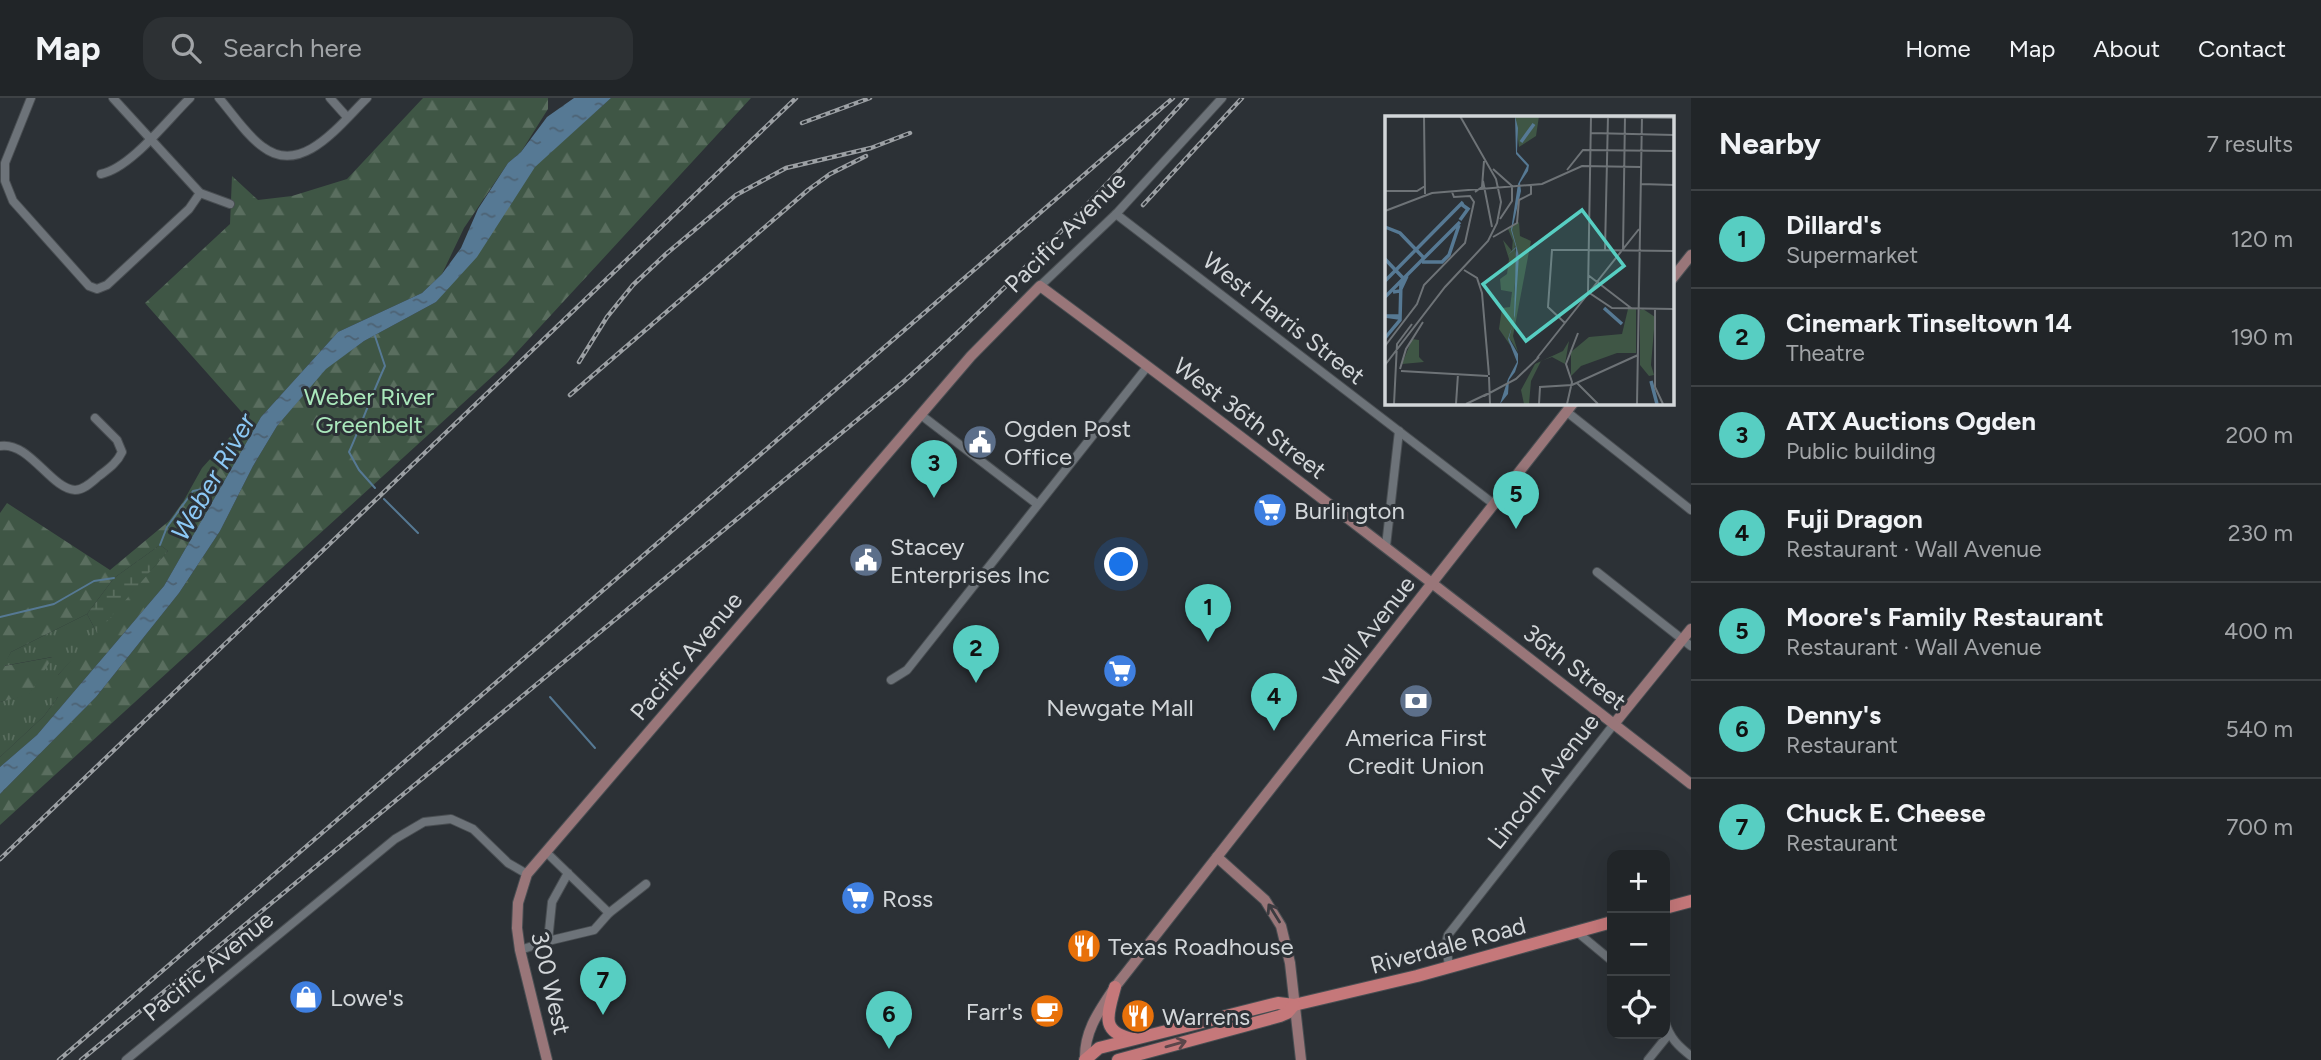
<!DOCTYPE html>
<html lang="en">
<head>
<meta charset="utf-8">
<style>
	:root { --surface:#212528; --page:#2d3134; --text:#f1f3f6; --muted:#a2a5a8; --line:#3e4245; --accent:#57cec2 }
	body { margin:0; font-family:Figtree,sans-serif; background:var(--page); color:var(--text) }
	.controls { position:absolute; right:21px; bottom:21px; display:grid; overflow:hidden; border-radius:14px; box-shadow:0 7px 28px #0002 }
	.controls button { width:63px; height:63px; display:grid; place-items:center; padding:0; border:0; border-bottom:2px solid var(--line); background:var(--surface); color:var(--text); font:35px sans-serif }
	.you { position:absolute; left:1122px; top:467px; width:24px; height:24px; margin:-18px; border:5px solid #fff; border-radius:50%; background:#1a73e8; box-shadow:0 0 0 10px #1a73e833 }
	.badge { display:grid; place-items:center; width:46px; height:46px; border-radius:50%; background:var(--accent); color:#111; font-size:23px; font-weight:700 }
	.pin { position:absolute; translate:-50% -58px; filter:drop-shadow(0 2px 4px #0008) }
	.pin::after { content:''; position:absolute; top:37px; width:24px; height:21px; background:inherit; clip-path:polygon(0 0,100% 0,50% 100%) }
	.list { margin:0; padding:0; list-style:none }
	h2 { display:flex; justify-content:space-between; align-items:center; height:91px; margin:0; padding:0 28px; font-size:30px }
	h2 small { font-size:23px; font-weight:400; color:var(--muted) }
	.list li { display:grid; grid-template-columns:46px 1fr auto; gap:21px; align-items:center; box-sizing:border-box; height:98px; padding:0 28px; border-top:2px solid var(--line) }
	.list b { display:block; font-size:26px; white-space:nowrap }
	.list p { margin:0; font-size:23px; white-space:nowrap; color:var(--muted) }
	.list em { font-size:23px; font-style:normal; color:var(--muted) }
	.icon { flex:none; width:38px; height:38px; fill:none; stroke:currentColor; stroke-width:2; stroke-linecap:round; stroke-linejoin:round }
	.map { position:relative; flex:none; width:1691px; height:962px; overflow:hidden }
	header { display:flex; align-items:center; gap:42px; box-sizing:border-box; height:98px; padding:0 35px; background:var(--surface); border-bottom:2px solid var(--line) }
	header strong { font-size:33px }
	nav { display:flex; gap:38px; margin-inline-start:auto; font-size:24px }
	.search { width:490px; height:63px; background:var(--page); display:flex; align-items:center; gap:18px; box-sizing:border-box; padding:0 24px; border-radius:21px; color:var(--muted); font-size:26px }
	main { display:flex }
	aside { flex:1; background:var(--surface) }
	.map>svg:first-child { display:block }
	.grass { fill:url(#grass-tufts) }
	.forest { fill:url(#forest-firs) }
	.wetland { fill:url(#wetland-marsh) }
	.water { fill:url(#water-ripples) }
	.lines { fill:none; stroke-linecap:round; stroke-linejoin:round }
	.stream { stroke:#567994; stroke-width:2 }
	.street-casing { stroke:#494e52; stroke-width:10 }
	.secondary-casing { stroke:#494e52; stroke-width:12 }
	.primary-casing { stroke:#494e52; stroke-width:14 }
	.street { stroke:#6d7379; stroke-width:8 }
	.secondary { stroke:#997679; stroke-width:10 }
	.primary { stroke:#c5787a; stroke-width:12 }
	.rail-casing { stroke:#9ca0a4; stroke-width:4.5 }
	.rail { stroke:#2c3136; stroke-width:2; stroke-dasharray:5; stroke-linecap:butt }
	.oneway { stroke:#3c3b40 }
	.oneway2 { stroke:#5a464a }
	.labels { text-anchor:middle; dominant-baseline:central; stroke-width:6; stroke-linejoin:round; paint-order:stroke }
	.street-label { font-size:24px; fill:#d2d6d9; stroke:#2c3136 }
	.park-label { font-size:24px; fill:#aae8bc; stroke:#2c3136 }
	.poi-label { font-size:24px; fill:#d2d6d9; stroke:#2c3136; text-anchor:start }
	.water-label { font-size:26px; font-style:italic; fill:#8cc8f5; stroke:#2c3136 }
	.inset-river { fill:none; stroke:#567994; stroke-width:3.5 }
	.inset-road { fill:none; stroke:#6e7377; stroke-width:2 }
	.view { fill:#57cec2; fill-opacity:0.15; stroke:#57cec2; stroke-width:3.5 }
	.inset-edge { fill:none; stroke:#d2d6d9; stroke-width:3.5 }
</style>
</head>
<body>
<header>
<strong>Map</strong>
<div class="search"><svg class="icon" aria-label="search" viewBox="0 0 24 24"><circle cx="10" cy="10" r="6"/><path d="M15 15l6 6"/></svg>Search here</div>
<nav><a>Home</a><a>Map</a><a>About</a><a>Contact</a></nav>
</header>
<main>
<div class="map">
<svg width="1691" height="962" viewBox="0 0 1691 962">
	<defs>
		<pattern id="grass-tufts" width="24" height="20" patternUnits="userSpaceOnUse" patternTransform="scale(1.75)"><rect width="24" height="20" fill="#3f5645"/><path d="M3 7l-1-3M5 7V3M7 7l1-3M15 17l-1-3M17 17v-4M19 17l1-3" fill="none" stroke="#5a6e5f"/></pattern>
		<pattern id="forest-firs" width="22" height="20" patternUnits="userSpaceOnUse" patternTransform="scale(1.75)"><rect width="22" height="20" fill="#3f5645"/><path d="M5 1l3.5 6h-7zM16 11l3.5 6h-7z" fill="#5a6e5f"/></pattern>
		<pattern id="wetland-marsh" width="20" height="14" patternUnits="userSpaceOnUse" patternTransform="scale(1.75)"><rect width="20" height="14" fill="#3f5645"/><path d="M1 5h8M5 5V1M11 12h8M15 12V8" fill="none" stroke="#5a6e5f"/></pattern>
		<pattern id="water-ripples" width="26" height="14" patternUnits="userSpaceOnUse" patternTransform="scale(1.75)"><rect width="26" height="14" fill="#567994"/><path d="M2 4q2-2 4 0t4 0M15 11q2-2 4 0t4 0" fill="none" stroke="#4d6273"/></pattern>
	</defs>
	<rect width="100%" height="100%" fill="#2c3136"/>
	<polygon class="grass" points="87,516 97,535 58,577 58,599 44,618 0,659 0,604 29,596 52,559 3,568 11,554"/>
	<g class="forest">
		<polygon points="423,0 548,0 548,11 521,54 508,65 464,130 442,176 422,195 338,234 261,319 164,488 37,637 0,669 0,659 44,618 58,599 58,577 168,453 160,447 114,480 87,516 11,554 4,568 53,559 29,597 0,604 0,415 7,405 110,472 169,423 183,404 202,370 247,320 145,205 230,126 232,78 258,102 292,98 347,81"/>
		<polygon points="611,0 751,0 506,266 0,727 0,696 96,599 179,495 220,433 253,368 277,328 326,270 364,243 436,204 490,136 535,68"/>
	</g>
	<polygon class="wetland" points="160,447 168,453 97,535 87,516 114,480"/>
	<polygon class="water" points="574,0 611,0 535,69 477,159 436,204 364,243 326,271 277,328 253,368 220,433 179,495 96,599 0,696 0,669 37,637 164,488 261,319 338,234 422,195 442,176 461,150 478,111 508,65 521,54 547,19"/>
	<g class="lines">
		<g class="stream">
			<path d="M375 238 385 268C372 296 362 325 349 354L359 372 375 390"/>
			<polyline points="384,401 418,435"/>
			<polyline points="160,447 167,429 193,393 222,387"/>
			<polyline points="0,519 54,506 94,483 114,480"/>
			<polyline points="550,599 595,650"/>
		</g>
		<g class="street-casing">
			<g id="street">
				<polyline points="31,0 5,65 5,83 13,103 89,188 97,191 107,187 189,111 200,95"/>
				<polyline points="113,0 200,95 230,106"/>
				<path d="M219 0C233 16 246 37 263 49 302 79 341 25 367 0"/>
				<polyline points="330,0 347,19"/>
				<path d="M101 76C131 70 168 21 190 0"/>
				<polyline points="1116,116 1495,407"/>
				<polyline points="1040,188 1116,116 1222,0"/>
				<polyline points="1567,314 1691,412"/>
				<polyline points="921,317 1037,406"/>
				<path d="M0 348C29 343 51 391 75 392 84 392 93 383 99 378 108 371 117 365 122 354L117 342 95 320"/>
				<polyline points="1386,448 1399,333"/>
				<polyline points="1597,474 1691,548"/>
				<polyline points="891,582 907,572 1147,269"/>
				<polyline points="546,754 609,815 594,832 548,843 552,804 568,775"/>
				<polyline points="609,815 646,786"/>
				<polyline points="1577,834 1612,863"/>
				<polyline points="520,852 548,843"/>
				<polyline points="1449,869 1446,845 1448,837 1614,626"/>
				<path d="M1665 924C1670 940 1678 948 1691 958"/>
				<polyline points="126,962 395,741 424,724 451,721 473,731 508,765 527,776"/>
				<polyline points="1648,962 1669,936"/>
			</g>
		</g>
		<g class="secondary-casing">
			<g id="secondary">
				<polyline points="1672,181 1691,157"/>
				<polyline points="1614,626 1691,531"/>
				<polyline points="1217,759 1265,802 1281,828 1290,865 1301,962"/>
				<path d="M547 962 520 852 517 830 518 805 527 776 971 258 1040 188C1260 351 1475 518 1691 686"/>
				<path d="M1085 962C1084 933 1099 913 1115 889L1574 304"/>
			</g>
		</g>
		<g class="primary-casing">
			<g id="primary">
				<polyline points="1665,810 1691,803"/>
				<path d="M1115 889C1108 916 1099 934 1133 941"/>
				<polyline points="1085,962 1099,950 1278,905 1294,907 1417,878 1612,824"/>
				<polyline points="1118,962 1280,918 1287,915 1294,907"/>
			</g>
		</g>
		<use href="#street" class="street"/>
		<use href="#secondary" class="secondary"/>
		<use href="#primary" class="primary"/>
		<g class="rail-casing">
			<g id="rail">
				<polyline points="802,25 870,0"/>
				<polyline points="1143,107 1242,0"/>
				<polyline points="579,264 607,219 633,187 666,156 736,97 786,70 871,50 910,35"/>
				<polyline points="570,297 808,92 830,76 866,58"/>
				<polyline points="0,761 796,0"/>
				<polyline points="59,962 1173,0"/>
				<path d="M81 962 902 285C1003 196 1096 99 1187 0"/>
			</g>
		</g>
		<use href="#rail" class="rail"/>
	</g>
	<defs><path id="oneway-shaft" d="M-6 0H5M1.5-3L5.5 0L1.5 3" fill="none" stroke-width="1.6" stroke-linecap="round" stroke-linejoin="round" transform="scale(1.75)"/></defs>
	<use class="oneway" href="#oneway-shaft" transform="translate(1274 815) rotate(-122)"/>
	<use class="oneway2" href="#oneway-shaft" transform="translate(1176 946) rotate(-16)"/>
	<defs>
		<g id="civic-disc" transform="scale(1.75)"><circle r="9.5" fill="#5c6f8a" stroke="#2c3136"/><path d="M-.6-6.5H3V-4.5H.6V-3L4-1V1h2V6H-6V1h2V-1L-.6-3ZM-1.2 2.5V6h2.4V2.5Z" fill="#fff"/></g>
		<g id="supermarket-disc" transform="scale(1.75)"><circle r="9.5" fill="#3f7fe0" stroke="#2c3136"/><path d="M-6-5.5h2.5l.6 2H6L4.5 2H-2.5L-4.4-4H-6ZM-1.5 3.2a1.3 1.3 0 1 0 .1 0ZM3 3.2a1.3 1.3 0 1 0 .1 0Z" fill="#fff"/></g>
		<g id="bank-disc" transform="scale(1.75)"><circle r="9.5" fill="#5c6f8a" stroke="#2c3136"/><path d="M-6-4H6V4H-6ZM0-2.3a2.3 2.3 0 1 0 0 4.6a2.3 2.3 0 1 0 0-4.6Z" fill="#fff"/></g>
		<g id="restaurant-disc" transform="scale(1.75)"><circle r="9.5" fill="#e8710a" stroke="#2c3136"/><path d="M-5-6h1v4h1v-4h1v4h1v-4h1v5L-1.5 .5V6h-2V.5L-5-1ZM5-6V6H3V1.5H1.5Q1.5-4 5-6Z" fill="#fff"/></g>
		<g id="shop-disc" transform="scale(1.75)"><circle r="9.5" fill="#3f7fe0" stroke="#2c3136"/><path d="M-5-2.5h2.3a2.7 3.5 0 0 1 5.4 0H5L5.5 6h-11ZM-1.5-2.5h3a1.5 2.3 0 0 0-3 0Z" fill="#fff"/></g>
		<g id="cafe-disc" transform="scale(1.75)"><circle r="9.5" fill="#e8710a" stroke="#2c3136"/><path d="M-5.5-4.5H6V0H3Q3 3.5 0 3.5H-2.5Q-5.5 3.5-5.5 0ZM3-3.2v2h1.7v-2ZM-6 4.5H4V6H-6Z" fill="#fff"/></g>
	</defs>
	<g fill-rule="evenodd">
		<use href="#civic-disc" x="980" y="344"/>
		<use href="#supermarket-disc" x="1270" y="412"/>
		<use href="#civic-disc" x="866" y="462"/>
		<use href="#supermarket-disc" x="1120" y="573"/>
		<use href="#bank-disc" x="1416" y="603"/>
		<use href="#supermarket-disc" x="858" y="800"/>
		<use href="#restaurant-disc" x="1084" y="848"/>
		<use href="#shop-disc" x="306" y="899"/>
		<use href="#cafe-disc" x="1047" y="913"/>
		<use href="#restaurant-disc" x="1138" y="918"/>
	</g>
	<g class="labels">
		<g class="street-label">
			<text transform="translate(1065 134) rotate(-45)">Pacific Avenue</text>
			<text transform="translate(1284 220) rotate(38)">West Harris Street</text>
			<text transform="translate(1250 320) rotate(37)">West 36th Street</text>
			<text transform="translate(1369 533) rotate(-52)">Wall Avenue</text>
			<text transform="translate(686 558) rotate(-50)">Pacific Avenue</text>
			<text transform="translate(1575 569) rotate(38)">36th Street</text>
			<text transform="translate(1543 683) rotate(-52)">Lincoln Avenue</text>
			<text transform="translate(1448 847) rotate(-15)">Riverdale Road</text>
			<text transform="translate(208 868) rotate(-39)">Pacific Avenue</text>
			<text transform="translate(551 885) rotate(77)">300 West</text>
		</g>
		<g class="park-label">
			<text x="369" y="298">Weber River<tspan x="369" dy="28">Greenbelt</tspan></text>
		</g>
		<g class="poi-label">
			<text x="1004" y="330">Ogden Post<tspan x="1004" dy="28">Office</tspan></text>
			<text x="1294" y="412">Burlington</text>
			<text x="890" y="448">Stacey<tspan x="890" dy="28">Enterprises Inc</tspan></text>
			<text x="1120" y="609" text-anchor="middle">Newgate Mall</text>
			<text x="1416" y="639" text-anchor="middle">America First<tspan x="1416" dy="28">Credit Union</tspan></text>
			<text x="882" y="800">Ross</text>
			<text x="1108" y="848">Texas Roadhouse</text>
			<text x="330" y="899">Lowe's</text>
			<text x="1023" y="913" text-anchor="end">Farr's</text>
			<text x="1162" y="918">Warrens</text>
		</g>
		<g class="water-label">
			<text transform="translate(213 379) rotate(-60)">Weber River</text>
		</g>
	</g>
	<g transform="translate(1385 18)">
		<rect width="289" height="289" fill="#2c3136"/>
		<path d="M243 193H251V237H232L196 250 186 260V236L204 221 237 218ZM258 193 270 201 266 249 269 259 264 260 255 249V194Z" fill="#3f5645"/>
		<path d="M134 106 135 120 146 125 128 220 133 236 124 221 134 140 123 113ZM128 122 132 142 125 229 114 213 117 192 125 191 127 176 116 174 115 163 122 158 124 143 118 124 127 135ZM184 225 180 248 167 241 156 245 146 265 144 288H139L136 274 150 248 178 235Z" fill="#3f5645"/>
		<path d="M130 0H154L151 20 134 31ZM27 223 34 224V241L39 246 17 248Z" fill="#3f5645"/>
		<path d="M130 0 133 12 132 36 144 49 143 55 135 67 136 75 127 114 134 140 130 199 124 222 133 238V247L130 256 124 264 123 278 115 288 123 263 132 246 123 223 129 204 131 132 123 139 131 131 126 114 133 68 142 50 131 38Z" fill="#567994"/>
		<path class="inset-river" d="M136 26 149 8M75 104 83 93 76 88M0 111 15 117 39 142M0 143 18 162M37 146H57L64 139 74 109M0 165 78 86M8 176 15 175 22 160M0 181 75 106M219 192 237 208M14 202 0 200H15M0 222 15 204 16 166M266 265 272 288"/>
		<path class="inset-road" d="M39 0 40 78M206 0 203 176 227 192 289 193M206 1 289 2M206 17 289 19M108 53 127 70V85L115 103M182 54 198 34 289 35M98 65 107 111M256 68 289 69M0 75H32L40 70M90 76 97 71 99 45M0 95 47 77 157 68 197 50 256 51M108 121 132 107 134 84 146 78V70M203 134 289 135M220 134 223 0M238 134 240 0M79 154 92 162 97 177 104 259M203 159 246 192M211 167 254 113M270 193V271L278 288M180 207 163 191 167 134H203M0 230 32 188 39 169 80 127 89 86 85 80 69 81 67 76M152 242 214 164M0 249 60 171 103 125 112 107 116 86 111 63 75 0M15 253 21 233 38 206M16 255 103 260M104 261 105 288M192 267 213 288M99 280 131 263 154 241M9 288 12 228 27 208M71 288 73 258M81 288 102 278M154 288 155 271 187 269 253 239M182 288 187 266 181 248 193 217M252 288 257 0"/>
		<path class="view" d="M197 94 239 150 141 225 98 168Z"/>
		<rect width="289" height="289" class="inset-edge"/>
	</g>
</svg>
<div class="controls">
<button>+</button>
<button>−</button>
<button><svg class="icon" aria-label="locate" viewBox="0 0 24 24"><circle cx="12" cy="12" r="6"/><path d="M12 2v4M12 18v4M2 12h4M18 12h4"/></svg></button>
</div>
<div class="you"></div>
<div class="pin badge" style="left:1208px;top:544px">1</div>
<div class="pin badge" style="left:976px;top:585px">2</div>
<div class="pin badge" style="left:934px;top:400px">3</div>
<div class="pin badge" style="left:1274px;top:633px">4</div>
<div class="pin badge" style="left:1516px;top:431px">5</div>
<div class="pin badge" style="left:889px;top:951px">6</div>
<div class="pin badge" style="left:603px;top:917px">7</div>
</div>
<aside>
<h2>Nearby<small>7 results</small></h2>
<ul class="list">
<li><span class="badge">1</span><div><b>Dillard's</b><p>Supermarket</p></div><em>120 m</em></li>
<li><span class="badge">2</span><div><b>Cinemark Tinseltown 14</b><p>Theatre</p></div><em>190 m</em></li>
<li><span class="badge">3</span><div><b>ATX Auctions Ogden</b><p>Public building</p></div><em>200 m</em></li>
<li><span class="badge">4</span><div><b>Fuji Dragon</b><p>Restaurant · Wall Avenue</p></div><em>230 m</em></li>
<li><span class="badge">5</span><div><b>Moore's Family Restaurant</b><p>Restaurant · Wall Avenue</p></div><em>400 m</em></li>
<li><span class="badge">6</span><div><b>Denny's</b><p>Restaurant</p></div><em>540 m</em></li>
<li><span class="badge">7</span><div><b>Chuck E. Cheese</b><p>Restaurant</p></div><em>700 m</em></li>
</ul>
</aside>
</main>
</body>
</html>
